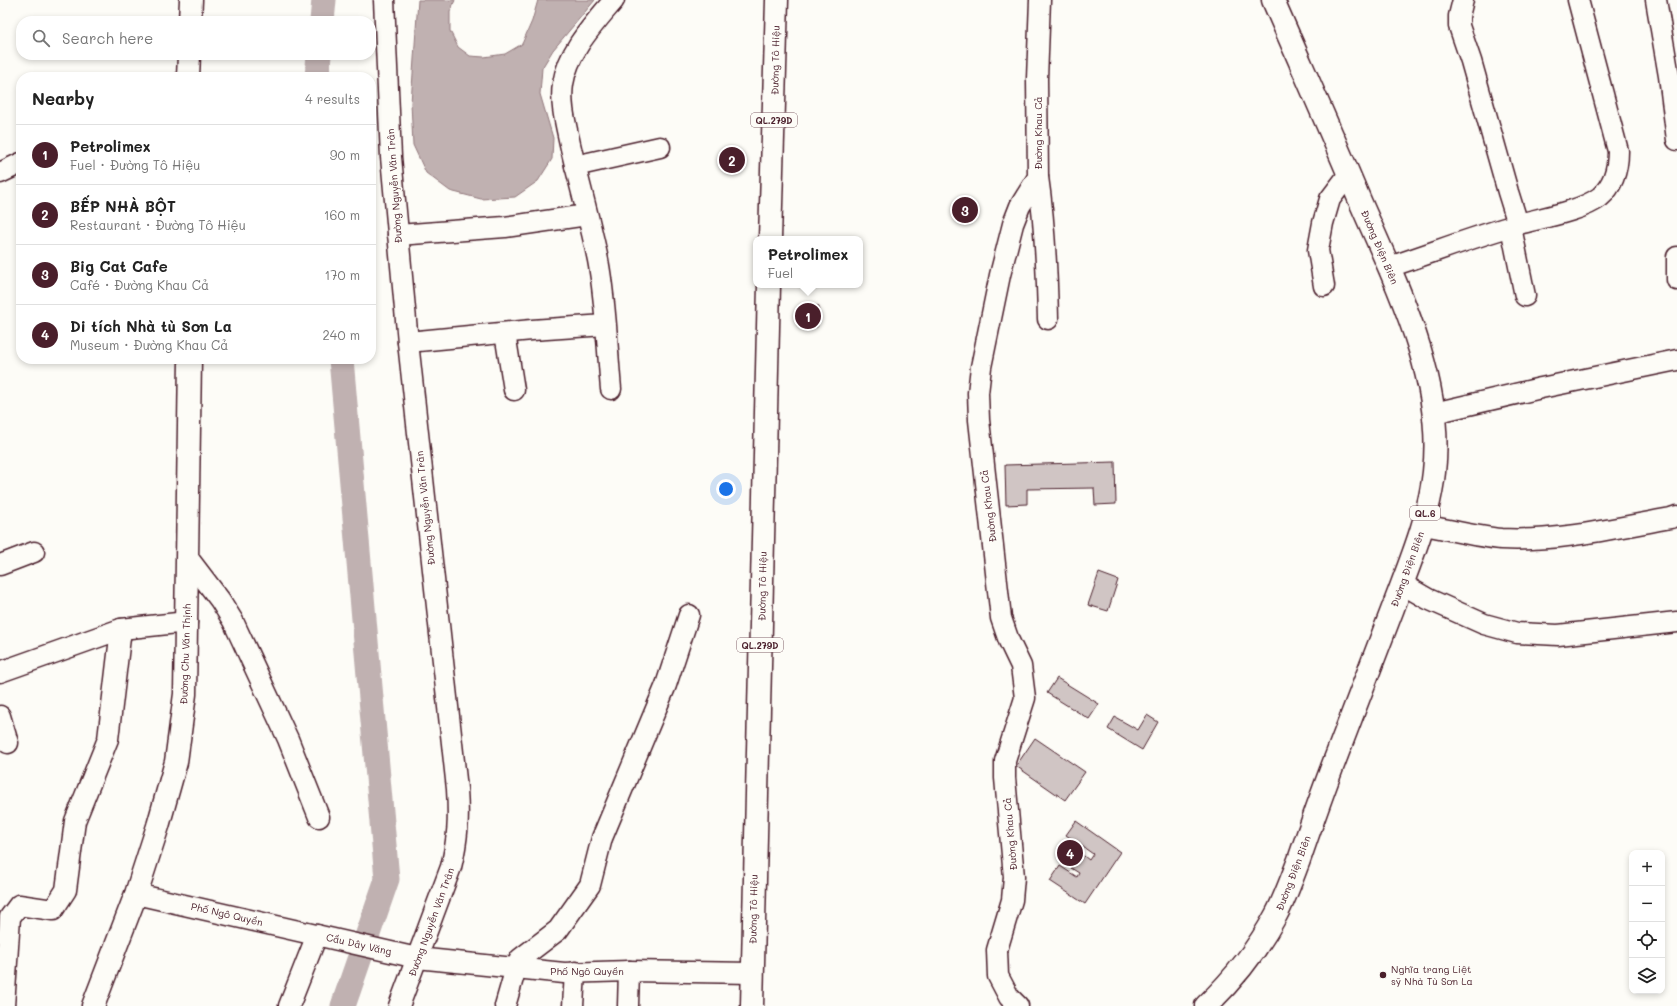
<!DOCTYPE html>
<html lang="en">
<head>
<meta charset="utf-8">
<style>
	:root { --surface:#fff; --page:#f6f6f6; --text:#222; --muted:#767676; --line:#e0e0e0; --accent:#4a1f2b }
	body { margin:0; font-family:Mali,sans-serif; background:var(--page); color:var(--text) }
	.controls { position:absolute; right:12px; bottom:12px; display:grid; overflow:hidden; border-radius:8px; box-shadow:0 2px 6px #0003 }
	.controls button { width:36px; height:36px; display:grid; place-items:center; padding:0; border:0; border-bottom:1px solid var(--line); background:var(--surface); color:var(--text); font:20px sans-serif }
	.you { position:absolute; left:726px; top:489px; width:14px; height:14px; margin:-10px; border:3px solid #fff; border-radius:50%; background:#1a73e8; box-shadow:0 0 0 6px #1a73e833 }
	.badge { display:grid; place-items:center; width:26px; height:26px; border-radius:50%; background:var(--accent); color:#fff; font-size:13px; font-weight:700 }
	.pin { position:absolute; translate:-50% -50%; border:2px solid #fff; box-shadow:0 1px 4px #0006 }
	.popup { position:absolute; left:753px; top:236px; width:110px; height:52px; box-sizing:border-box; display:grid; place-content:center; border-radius:8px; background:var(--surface); filter:drop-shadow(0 1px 3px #0005); font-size:13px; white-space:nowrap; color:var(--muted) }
	.popup b { font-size:15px; color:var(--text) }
	.popup::after { content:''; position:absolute; left:50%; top:100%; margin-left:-8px; border:8px solid transparent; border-top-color:var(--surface) }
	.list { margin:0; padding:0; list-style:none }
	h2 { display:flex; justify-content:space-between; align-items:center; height:52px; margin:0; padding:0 16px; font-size:17px }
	h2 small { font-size:13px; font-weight:400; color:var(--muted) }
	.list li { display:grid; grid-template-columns:26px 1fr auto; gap:12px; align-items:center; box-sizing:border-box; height:60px; padding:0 16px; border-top:1px solid var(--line) }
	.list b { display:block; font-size:15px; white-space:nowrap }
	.list p { margin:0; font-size:13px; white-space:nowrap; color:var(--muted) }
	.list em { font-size:13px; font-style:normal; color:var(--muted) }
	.icon { flex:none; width:22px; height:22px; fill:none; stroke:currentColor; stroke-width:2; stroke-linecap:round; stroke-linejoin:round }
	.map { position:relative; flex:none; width:1677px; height:1006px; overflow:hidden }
	.search { position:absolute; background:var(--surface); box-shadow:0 2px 6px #0003; left:16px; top:16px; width:360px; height:44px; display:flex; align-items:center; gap:10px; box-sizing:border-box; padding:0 14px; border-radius:16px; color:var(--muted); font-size:15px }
	.panel { position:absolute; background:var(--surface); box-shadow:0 2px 6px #0003; left:16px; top:72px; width:360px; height:292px; border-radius:16px }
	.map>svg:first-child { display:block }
	.water { fill:#c0b1b1; stroke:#91777b }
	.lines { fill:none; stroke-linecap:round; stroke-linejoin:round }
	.river { stroke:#c0b1b1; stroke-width:25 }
	.building { fill:#d0c5c4; stroke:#4a1f2b }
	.minor-casing { stroke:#4a1f2b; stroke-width:23 }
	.major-casing { stroke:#4a1f2b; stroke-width:25 }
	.minor { stroke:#fdfcf7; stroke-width:20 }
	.major { stroke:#fdfcf7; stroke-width:22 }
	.poi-dot { fill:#4a1f2b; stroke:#fdfcf7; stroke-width:1.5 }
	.labels { text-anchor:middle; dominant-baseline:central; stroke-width:3; stroke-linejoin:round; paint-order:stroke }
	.shield { fill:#fdfcf7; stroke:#806168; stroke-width:1 }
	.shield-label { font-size:9px; font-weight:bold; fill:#4a1f2b }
	.street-label { font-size:10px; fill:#4a1f2b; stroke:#fdfcf7 }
	.poi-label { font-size:10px; fill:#4a1f2b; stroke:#fdfcf7; text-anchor:start }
</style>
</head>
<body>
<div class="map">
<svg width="1677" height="1006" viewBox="0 0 1677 1006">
	<rect width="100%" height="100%" fill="#fdfcf7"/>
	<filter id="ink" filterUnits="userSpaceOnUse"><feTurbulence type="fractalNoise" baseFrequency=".025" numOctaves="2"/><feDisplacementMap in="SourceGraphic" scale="8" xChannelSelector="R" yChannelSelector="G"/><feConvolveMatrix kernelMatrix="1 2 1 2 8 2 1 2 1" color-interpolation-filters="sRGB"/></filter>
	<g filter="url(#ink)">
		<polygon class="water" points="418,0 455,0 450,12 450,31 458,47 470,56 484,57 505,54 522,44 532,21 538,0 595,0 553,50 542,68 540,94 553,138 552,159 538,181 515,197 481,199 450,191 426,173 413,145 411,103"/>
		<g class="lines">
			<g class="river">
				<polyline points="322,21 324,0"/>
				<polyline points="317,77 319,55"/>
				<polyline points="341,359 387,879 343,1006"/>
			</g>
		</g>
		<g class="building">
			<polygon points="800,305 819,306 817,327 798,326"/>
			<polygon points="1115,462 1116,504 1095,505 1094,488 1027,489 1027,504 1006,505 1005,465"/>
			<polygon points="1099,573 1118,580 1108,611 1088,605"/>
			<polygon points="1057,678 1099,704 1089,719 1047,693"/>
			<polygon points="1147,715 1158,722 1142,750 1108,729 1115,717 1138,730"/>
			<polygon points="1035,738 1085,772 1065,800 1016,766"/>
			<polygon points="1076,821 1120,852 1085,904 1050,881 1060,866 1077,877 1079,873 1071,868 1080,853 1089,860 1093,854 1066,835"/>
		</g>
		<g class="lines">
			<g class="minor-casing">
				<g id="minor">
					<path d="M384 0 391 157 408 342 457 789C459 819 458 838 451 867L399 1006"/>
					<polyline points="1463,0 1459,16 1459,26 1471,61 1508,192 1518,224"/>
					<polyline points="1656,0 1669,76 1677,140"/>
					<polyline points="575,166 660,147"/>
					<polyline points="0,173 21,163"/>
					<path d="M1038 177C1045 224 1047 271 1048 319"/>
					<polyline points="1511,227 1525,296"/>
					<polyline points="398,235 505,227 587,215"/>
					<polyline points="1677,257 1677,280"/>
					<path d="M1389 267C1432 253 1475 236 1519 224 1541 218 1582 211 1600 197 1614 185 1618 169 1618 151L1578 0"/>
					<polyline points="1324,286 1318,250 1323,223 1330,199 1349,174"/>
					<polyline points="505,333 514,390"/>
					<polyline points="408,342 532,330 605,325"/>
					<path d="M611 389C607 346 606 302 598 260 590 221 579 183 570 144 566 125 560 104 563 84 568 51 593 25 614 0"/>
					<polyline points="1434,413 1541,388 1677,360"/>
					<path d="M1423 525C1447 529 1477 537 1501 539 1558 542 1615 528 1671 518L1677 516"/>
					<polyline points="188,558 220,600 233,621 288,739 319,817"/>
					<polyline points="0,565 34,552"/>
					<polyline points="1402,584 1428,599 1484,624 1517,633 1558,635 1677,622"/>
					<polyline points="0,672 121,629 187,622"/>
					<polyline points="0,716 8,743"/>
					<polyline points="136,894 417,958 564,973 629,971 752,973"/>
					<polyline points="4,1006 10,917 19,905 53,910 66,890 75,821 108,739 121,629"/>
					<polyline points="289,1006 317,935"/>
					<polyline points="505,1006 516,968 520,959 558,930 590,885 602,838 666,685 689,615"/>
					<polyline points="573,1006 575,972"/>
					<polyline points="628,1006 629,971"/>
					<polyline points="1018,1006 1009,997 998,976 997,950 1012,900 1014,877 1005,778 1005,761 1025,698 1021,666 1009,641 1001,618 979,420 978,393 981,367 1000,275 1013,224 1020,206 1038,177 1037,79 1040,0"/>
				</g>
			</g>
			<g class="major-casing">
				<g id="major">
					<polyline points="190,21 191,0"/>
					<polyline points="188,77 189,55"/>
					<polyline points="770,239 777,0"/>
					<polyline points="93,1006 136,894 158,826 176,762 185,694 190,359"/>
					<polyline points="752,1006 769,285"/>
					<path d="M1206 1006C1233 980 1258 949 1276 915 1285 898 1292 878 1299 860 1311 825 1323 791 1336 757 1355 707 1374 658 1393 608 1409 565 1429 519 1434 472 1445 380 1396 284 1360 201 1332 134 1302 67 1273 0"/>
				</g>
			</g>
			<use href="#minor" class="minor"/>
			<use href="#major" class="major"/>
		</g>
	</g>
	<circle class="poi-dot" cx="1383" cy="975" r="4"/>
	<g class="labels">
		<g class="shield">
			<rect x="751" y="113" width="46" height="14" rx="3"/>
			<rect x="1410" y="506" width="30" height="14" rx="3"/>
			<rect x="737" y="638" width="46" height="14" rx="3"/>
		</g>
		<g class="shield-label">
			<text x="774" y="120">QL.279D</text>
			<text x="1425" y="513">QL.6</text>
			<text x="760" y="645">QL.279D</text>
		</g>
		<g class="street-label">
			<text transform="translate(775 60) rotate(-89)">Đường Tô Hiệu</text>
			<text transform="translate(1038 133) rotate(-90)">Đường Khau Cả</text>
			<text transform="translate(394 186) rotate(-94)">Đường Nguyễn Văn Trân</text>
			<text transform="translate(1380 247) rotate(67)">Đường Điện Biên</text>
			<text transform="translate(988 506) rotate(-97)">Đường Khau Cả</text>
			<text transform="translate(425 508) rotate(-96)">Đường Nguyễn Văn Trân</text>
			<text transform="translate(1407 569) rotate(-70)">Đường Điện Biên</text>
			<text transform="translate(762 586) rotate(-89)">Đường Tô Hiệu</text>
			<text transform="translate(185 654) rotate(-88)">Đường Chu Văn Thịnh</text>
			<text transform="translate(1010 834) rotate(-95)">Đường Khau Cả</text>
			<text transform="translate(1293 873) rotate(-69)">Đường Điện Biên</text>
			<text transform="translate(753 909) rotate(-89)">Đường Tô Hiệu</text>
			<text transform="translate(227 914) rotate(13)">Phố Ngô Quyền</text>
			<text transform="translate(431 922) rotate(-70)">Đường Nguyễn Văn Trân</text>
			<text transform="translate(359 944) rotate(13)">Cầu Dây Văng</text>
			<text x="587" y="971">Phố Ngô Quyền</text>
		</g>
		<g class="poi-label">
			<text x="1391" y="969">Nghĩa trang Liệt<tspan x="1391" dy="12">sỹ Nhà Tù Sơn La</tspan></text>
		</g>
	</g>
</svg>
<div class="controls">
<button>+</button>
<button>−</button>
<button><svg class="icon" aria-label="locate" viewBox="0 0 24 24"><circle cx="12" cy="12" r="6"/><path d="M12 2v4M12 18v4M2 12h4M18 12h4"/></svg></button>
<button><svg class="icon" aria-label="layers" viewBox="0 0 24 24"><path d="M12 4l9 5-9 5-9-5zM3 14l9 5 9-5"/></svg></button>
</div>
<div class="you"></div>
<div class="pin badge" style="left:808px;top:316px">1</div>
<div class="popup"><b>Petrolimex</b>Fuel</div>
<div class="pin badge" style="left:732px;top:160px">2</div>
<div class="pin badge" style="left:965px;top:210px">3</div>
<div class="pin badge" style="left:1070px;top:853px">4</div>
<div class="search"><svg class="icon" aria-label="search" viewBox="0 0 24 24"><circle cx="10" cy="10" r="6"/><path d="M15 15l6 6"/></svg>Search here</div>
<section class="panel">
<h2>Nearby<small>4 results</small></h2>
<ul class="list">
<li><span class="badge">1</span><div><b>Petrolimex</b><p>Fuel · Đường Tô Hiệu</p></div><em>90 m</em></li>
<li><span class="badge">2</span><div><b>BẾP NHÀ BỘT</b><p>Restaurant · Đường Tô Hiệu</p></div><em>160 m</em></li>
<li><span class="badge">3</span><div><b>Big Cat Cafe</b><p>Café · Đường Khau Cả</p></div><em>170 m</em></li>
<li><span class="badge">4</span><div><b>Di tích Nhà tù Sơn La</b><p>Museum · Đường Khau Cả</p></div><em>240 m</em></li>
</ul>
</section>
</div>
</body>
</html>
